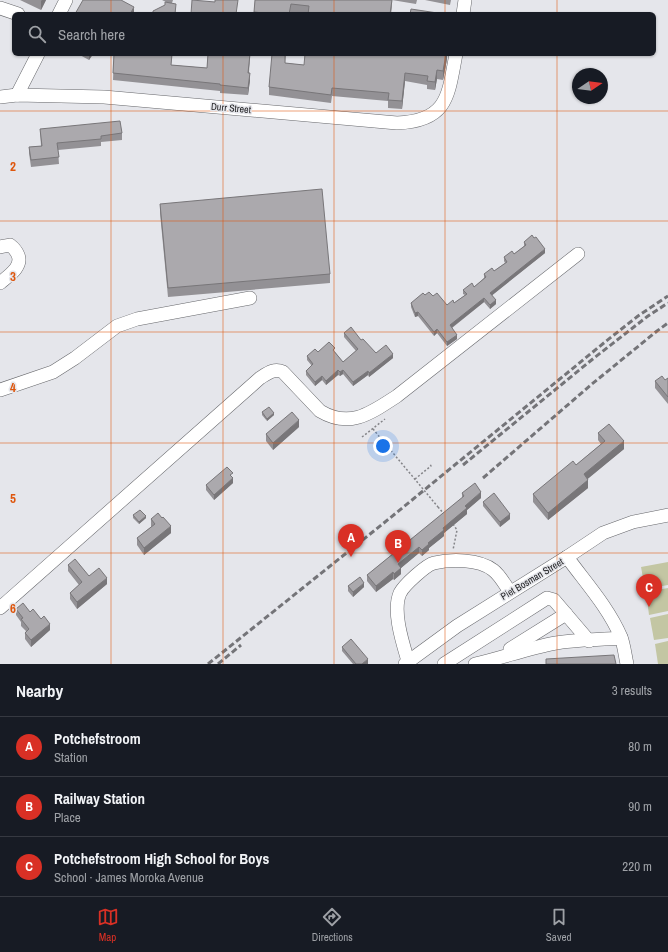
<!DOCTYPE html>
<html lang="en">
<head>
<meta charset="utf-8">
<style>
	:root { --surface:#171b24; --page:#20242c; --text:#f1f3f6; --muted:#9ea1a6; --line:#363941; --accent:#d93025 }
	body { margin:0; font-family:"Archivo Narrow",sans-serif; background:var(--page); color:var(--text) }
	.compass { position:absolute; left:572px; top:68px; width:36px; height:36px; border-radius:50%; background:var(--surface); box-shadow:0 1px 3px #0004; rotate:77deg }
	.you { position:absolute; left:383px; top:446px; width:14px; height:14px; margin:-10px; border:3px solid #fff; border-radius:50%; background:#1a73e8; box-shadow:0 0 0 6px #1a73e833 }
	.badge { display:grid; place-items:center; width:26px; height:26px; border-radius:50%; background:var(--accent); color:#fff; font-size:13px; font-weight:700 }
	.pin { position:absolute; translate:-50% -33px; filter:drop-shadow(0 1px 2px #0008) }
	.pin::after { content:''; position:absolute; top:21px; width:14px; height:12px; background:inherit; clip-path:polygon(0 0,100% 0,50% 100%) }
	.list { margin:0; padding:0; list-style:none }
	h2 { display:flex; justify-content:space-between; align-items:center; height:52px; margin:0; padding:0 16px; font-size:17px }
	h2 small { font-size:13px; font-weight:400; color:var(--muted) }
	.list li { display:grid; grid-template-columns:26px 1fr auto; gap:12px; align-items:center; box-sizing:border-box; height:60px; padding:0 16px; border-top:1px solid var(--line) }
	.list b { display:block; font-size:15px; white-space:nowrap }
	.list p { margin:0; font-size:13px; white-space:nowrap; color:var(--muted) }
	.list em { font-size:13px; font-style:normal; color:var(--muted) }
	.icon { flex:none; width:22px; height:22px; fill:none; stroke:currentColor; stroke-width:2; stroke-linecap:round; stroke-linejoin:round }
	.map { position:relative; flex:none; width:668px; height:664px; overflow:hidden }
	.search { position:absolute; background:var(--surface); box-shadow:0 1px 3px #0004; left:12px; right:12px; top:12px; height:44px; display:flex; align-items:center; gap:10px; box-sizing:border-box; padding:0 14px; border-radius:6px; color:var(--muted); font-size:15px }
	.sheet { height:232px; background:var(--surface) }
	nav { display:flex; justify-content:space-around; align-items:center; box-sizing:border-box; height:56px; border-top:1px solid var(--line); background:var(--surface); font-size:11px; color:var(--muted) }
	nav a { display:grid; justify-items:center; gap:2px }
	nav .on { color:var(--accent) }
	.map>svg:first-child { display:block }
	.green { fill:#c3c6a3 }
	.lines { fill:none; stroke-linecap:round; stroke-linejoin:round }
	.minor-casing { stroke:#66676b; stroke-width:14 }
	.path { stroke:#848488; stroke-width:1.5; stroke-dasharray:2 2; stroke-linecap:butt }
	.minor { stroke:#fff; stroke-width:13 }
	.rail { stroke:#747478; stroke-width:3; stroke-dasharray:6 3; stroke-linecap:butt }
	.path-bridge { stroke:#848488; stroke-width:1.5; stroke-dasharray:2 2; stroke-linecap:butt }
	.wall { fill:#939195 }
	.shaded-wall { fill:#787679 }
	.building { fill:#aba9ad; stroke:#787679 }
	.grid { fill:none; stroke:#de560d; stroke-width:1; stroke-opacity:0.55 }
	.labels { text-anchor:middle; dominant-baseline:central; stroke-width:3; stroke-linejoin:round; paint-order:stroke }
	.street-label { font-size:10px; fill:#1e1e20; stroke:#e5e6eb }
	.grid-label { font-size:13px; text-anchor:middle; font-weight:bold; fill:#de560d; stroke:#e5e6eb; stroke-width:3; stroke-linejoin:round; paint-order:stroke }
</style>
</head>
<body>
<div class="map">
<svg width="668" height="664" viewBox="0 0 668 664">
	<rect width="100%" height="100%" fill="#e5e6eb"/>
	<g class="green">
		<polygon points="668,562 668,585 645,589 641,567"/>
		<polygon points="668,588 668,611 649,615 646,592"/>
		<polygon points="668,614 668,638 654,640 650,618"/>
		<polygon points="668,641 668,664 658,664 655,644"/>
	</g>
	<g class="lines">
		<g class="minor-casing">
			<g id="minor">
				<polyline points="0,8 18,14"/>
				<polyline points="59,14 66,0"/>
				<polyline points="463,14 465,0"/>
				<polyline points="17,95 38,54"/>
				<path d="M0 97 17 95 104 97 397 123C448 121 448 96 456 54"/>
				<path d="M0 247 10 245C14 248 16 250 18 255 23 267 8 276 0 283"/>
				<polyline points="0,390 53,372 75,358 117,326 137,319 250,298"/>
				<path d="M567 557C586 583 608 607 621 637 624 645 625 655 627 664"/>
				<path d="M0 608 260 378C268 373 274 368 283 372L320 411C350 429 371 413 397 396L578 254"/>
				<polyline points="510,649 566,614"/>
				<path d="M408 661C403 644 392 611 400 593 404 585 426 565 434 563 451 559 479 559 493 570 500 575 505 585 510 592"/>
				<polyline points="405,664 457,626 567,557 603,533 633,522 668,515"/>
				<polyline points="444,664 547,598 554,600 589,641"/>
				<path d="M475 664C502 658 528 648 556 643 577 639 600 640 621 638"/>
			</g>
		</g>
		<g class="path">
			<polyline points="362,437 385,419"/>
			<polyline points="415,479 431,466 430,464"/>
			<polyline points="438,507 444,514"/>
			<polyline points="453,524 457,530 453,550"/>
		</g>
		<use href="#minor" class="minor"/>
		<g class="rail">
			<polyline points="463,465 594,358 648,316 668,303"/>
			<polyline points="483,478 592,384 657,331 668,323"/>
			<polyline points="208,664 390,518 605,342 638,316 668,296"/>
			<polyline points="218,664 241,645"/>
		</g>
		<polyline class="path-bridge" points="373,429 438,507"/>
	</g>
	<g class="wall">
		<polygon points="20,0 46,0 41,10"/>
		<polygon points="162,0 173,0 172,3 165,5 168,3"/>
		<polygon points="255,0 417,0 416,4 392,0 391,14 308,14 291,12 290,14 254,14"/>
		<polygon points="425,0 451,0 450,5"/>
		<polygon points="78,54 93,54 89,60"/>
		<polygon points="114,54 172,54 171,65 207,68 208,54 250,54 249,73 250,80 248,95 220,93 220,91 113,80"/>
		<polygon points="286,54 285,63 304,65 446,54 447,54 447,59 443,80 437,79 435,90 427,89 427,85 405,81 402,109 388,108 388,101 332,96 331,103 269,95 269,87"/>
		<polygon points="40,129 122,133 122,140 101,142 101,146 58,150 59,164 31,167 29,153 29,147 41,146"/>
		<polygon points="160,204 330,274 330,283 168,297 160,213"/>
		<polygon points="524,242 545,253 492,295 496,304 490,309 484,302 452,328 457,339 447,346 437,333 434,336 418,316 415,317 411,307 411,303 425,295 433,296 447,305 454,303 465,295 463,294 463,290 474,287 484,278 484,274 494,271 505,263 504,261 504,257 514,254 524,246"/>
		<polygon points="344,333 361,340 376,353 393,358 369,377 368,375 353,386 343,374 340,376 338,375 326,385 322,380 315,386 306,375 306,371 312,366 307,360 307,356 318,352 335,352 343,362 356,351 344,337"/>
		<polygon points="668,378 668,404 655,388 655,381 665,380"/>
		<polygon points="262,412 274,415 267,421 262,415"/>
		<polygon points="299,427 273,450 266,441 266,434"/>
		<polygon points="598,433 624,449 587,479 588,488 548,520 533,502 533,494 576,465 601,444 598,440"/>
		<polygon points="232,478 233,483 214,500 206,490 206,485"/>
		<polygon points="462,493 481,498 467,510 467,514 444,533 444,536 429,548 429,550 422,556 419,553 401,568 401,574 394,580 393,579 376,592 367,581 367,575 462,498"/>
		<polygon points="483,502 510,519 500,527 483,506"/>
		<polygon points="133,515 146,518 139,524 133,518"/>
		<polygon points="162,518 171,533 144,555 137,545 137,538 151,527 151,519"/>
		<polygon points="68,565 89,576 107,584 77,609 70,599 70,593 79,585 68,571"/>
		<polygon points="348,586 364,587 353,597 348,591"/>
		<polygon points="16,609 30,612 50,630 31,647 25,639 25,633 26,631 21,626 21,622 16,615"/>
		<polygon points="342,647 368,664 353,664 342,651"/>
	</g>
	<g class="shaded-wall">
		<polygon points="42,0 46,0 41,10 41,1"/>
		<polygon points="392,0 391,14 390,14"/>
		<polygon points="134,7 134,14 130,14"/>
		<polygon points="89,54 93,54 89,60"/>
		<polygon points="250,54 248,80 248,73"/>
		<polygon points="446,54 447,54 447,59 443,80 443,71"/>
		<polygon points="437,70 437,79 435,90 435,82"/>
		<polygon points="250,73 250,80 248,95 248,88"/>
		<polygon points="405,73 405,81 402,109 402,101"/>
		<polygon points="545,249 545,253 490,297 490,293"/>
		<polygon points="484,298 484,302 450,329 450,325"/>
		<polygon points="496,300 496,304 490,309 490,305"/>
		<polygon points="418,312 418,316 415,317 415,313"/>
		<polygon points="437,329 437,333 434,336 434,332"/>
		<polygon points="457,335 457,339 447,346 447,342"/>
		<polygon points="393,354 393,358 369,377 369,373"/>
		<polygon points="338,370 338,375 326,385 326,381"/>
		<polygon points="343,370 343,374 340,376 340,372"/>
		<polygon points="368,371 368,375 353,386 353,382"/>
		<polygon points="322,376 322,380 315,386 315,382"/>
		<polygon points="274,413 274,415 267,421 267,419"/>
		<polygon points="299,420 299,427 273,450 273,443"/>
		<polygon points="624,441 624,449 584,482 584,474"/>
		<polygon points="233,478 233,483 214,500 214,495"/>
		<polygon points="588,480 588,488 548,520 548,513"/>
		<polygon points="481,492 481,498 467,510 467,514 444,533 444,536 429,548 429,550 422,556 422,550 428,543 465,506"/>
		<polygon points="510,514 510,519 500,527 500,522"/>
		<polygon points="146,516 146,518 139,524 139,522"/>
		<polygon points="171,526 171,533 144,555 144,548"/>
		<polygon points="419,547 419,553 401,568 401,574 394,580 394,574 398,564"/>
		<polygon points="393,572 393,579 376,592 376,586"/>
		<polygon points="107,578 107,584 77,609 77,602"/>
		<polygon points="364,583 364,587 353,597 353,592"/>
		<polygon points="50,624 50,630 31,647 31,640"/>
		<polygon points="368,659 368,664 362,664"/>
	</g>
	<g class="building">
		<polygon points="83,0 121,0 134,7 130,14 75,14"/>
		<polygon points="192,0 215,2 215,0 238,0 236,14 191,14"/>
		<polygon points="255,0 392,0 390,14 308,14 309,6 291,4 289,14 273,14 254,12"/>
		<polygon points="165,2 176,4 175,14 153,14 153,11 165,5"/>
		<polygon points="411,9 444,14 410,14"/>
		<polygon points="114,54 172,54 171,65 207,68 208,54 250,54 248,73 250,73 248,88 220,85 220,84 113,73"/>
		<polygon points="272,54 285,54 285,63 304,65 305,54 446,54 443,71 437,70 435,82 427,81 428,76 405,73 402,101 388,100 389,93 332,88 331,95 269,87"/>
		<polygon points="120,121 122,133 101,136 101,139 57,143 59,157 31,160 29,147 42,146 40,129"/>
		<polygon points="322,189 330,274 168,288 160,204"/>
		<polygon points="532,235 534,238 536,237 545,249 490,293 496,300 490,305 484,298 450,325 457,335 447,342 437,329 434,332 418,312 415,313 411,303 423,293 425,295 429,292 433,296 437,293 447,305 453,300 454,303 467,294 463,290 472,283 474,287 486,277 484,274 492,268 494,271 507,262 504,257 512,251 514,254 526,245 524,242"/>
		<polygon points="351,327 361,340 363,339 376,353 386,345 393,354 369,373 368,371 353,382 343,370 340,372 338,370 326,381 322,376 315,382 306,371 313,364 307,356 315,349 318,352 329,342 335,348 333,350 343,362 358,349 344,333"/>
		<polygon points="662,376 665,380 668,378 668,397 655,381"/>
		<polygon points="269,407 274,413 267,419 262,412"/>
		<polygon points="292,412 299,420 273,443 266,434"/>
		<polygon points="609,424 624,441 584,474 588,480 548,513 533,494 573,461 576,465 605,441 598,433"/>
		<polygon points="227,467 233,473 230,475 233,478 214,495 206,485"/>
		<polygon points="475,483 481,492 465,506 467,508 443,528 444,530 428,543 429,544 422,550 419,547 398,564 401,568 394,574 393,572 376,586 367,575 464,496 462,493"/>
		<polygon points="494,493 510,514 500,522 483,502"/>
		<polygon points="140,510 146,516 139,522 133,515"/>
		<polygon points="158,513 162,518 163,517 171,526 144,548 137,538 155,524 151,519"/>
		<polygon points="75,559 89,576 99,568 107,578 77,602 70,593 82,582 68,565"/>
		<polygon points="360,577 364,583 353,592 348,586"/>
		<polygon points="23,603 30,612 33,609 41,619 44,616 50,624 31,640 25,633 29,629 21,619 23,618 16,609"/>
		<polygon points="351,639 368,659 362,664 356,664 342,647"/>
		<polygon points="614,655 616,664 546,664 546,659"/>
	</g>
	<path class="grid" d="M111 0V14M223 0V14M334 0V14M445 0V14M557 0V14M111 54V664M223 54V664M334 54V664M445 54V664M557 54V664M0 111H668M0 221H668M0 332H668M0 443H668M0 553H668"/>
	<g class="labels">
		<g class="street-label">
			<text transform="translate(231 108) rotate(5)">Durr Street</text>
			<text transform="translate(532 579) rotate(-31)">Piet Bosman Street</text>
		</g>
	</g>
	<g class="grid-label">
		<text x="13" y="171">2</text>
		<text x="13" y="281">3</text>
		<text x="13" y="392">4</text>
		<text x="13" y="503">5</text>
		<text x="13" y="613">6</text>
	</g>
</svg>
<svg class="compass" viewBox="-18 -18 36 36"><path d="M0-13l5 13h-10z" fill="#e53935"/><path d="M0 13l5-13h-10z" fill="#9ea1a6"/></svg>
<div class="you"></div>
<div class="pin badge" style="left:351px;top:557px">A</div>
<div class="pin badge" style="left:398px;top:563px">B</div>
<div class="pin badge" style="left:649px;top:607px">C</div>
<div class="search"><svg class="icon" aria-label="search" viewBox="0 0 24 24"><circle cx="10" cy="10" r="6"/><path d="M15 15l6 6"/></svg>Search here</div>
</div>
<section class="sheet">
<h2>Nearby<small>3 results</small></h2>
<ul class="list">
<li><span class="badge">A</span><div><b>Potchefstroom</b><p>Station</p></div><em>80 m</em></li>
<li><span class="badge">B</span><div><b>Railway Station</b><p>Place</p></div><em>90 m</em></li>
<li><span class="badge">C</span><div><b>Potchefstroom High School for Boys</b><p>School · James Moroka Avenue</p></div><em>220 m</em></li>
</ul>
</section>
<nav>
<a class="on"><svg class="icon" aria-label="map" viewBox="0 0 24 24"><path d="M3 6l6-2 6 2 6-2v14l-6 2-6-2-6 2zM9 4v14M15 6v14"/></svg>Map</a>
<a><svg class="icon" aria-label="directions" viewBox="0 0 24 24"><path d="M12 3l9 9-9 9-9-9zM9 14v-3h6M13 9l2 2-2 2"/></svg>Directions</a>
<a><svg class="icon" aria-label="saved" viewBox="0 0 24 24"><path d="M7 4h10v16l-5-4-5 4z"/></svg>Saved</a>
</nav>
</body>
</html>
